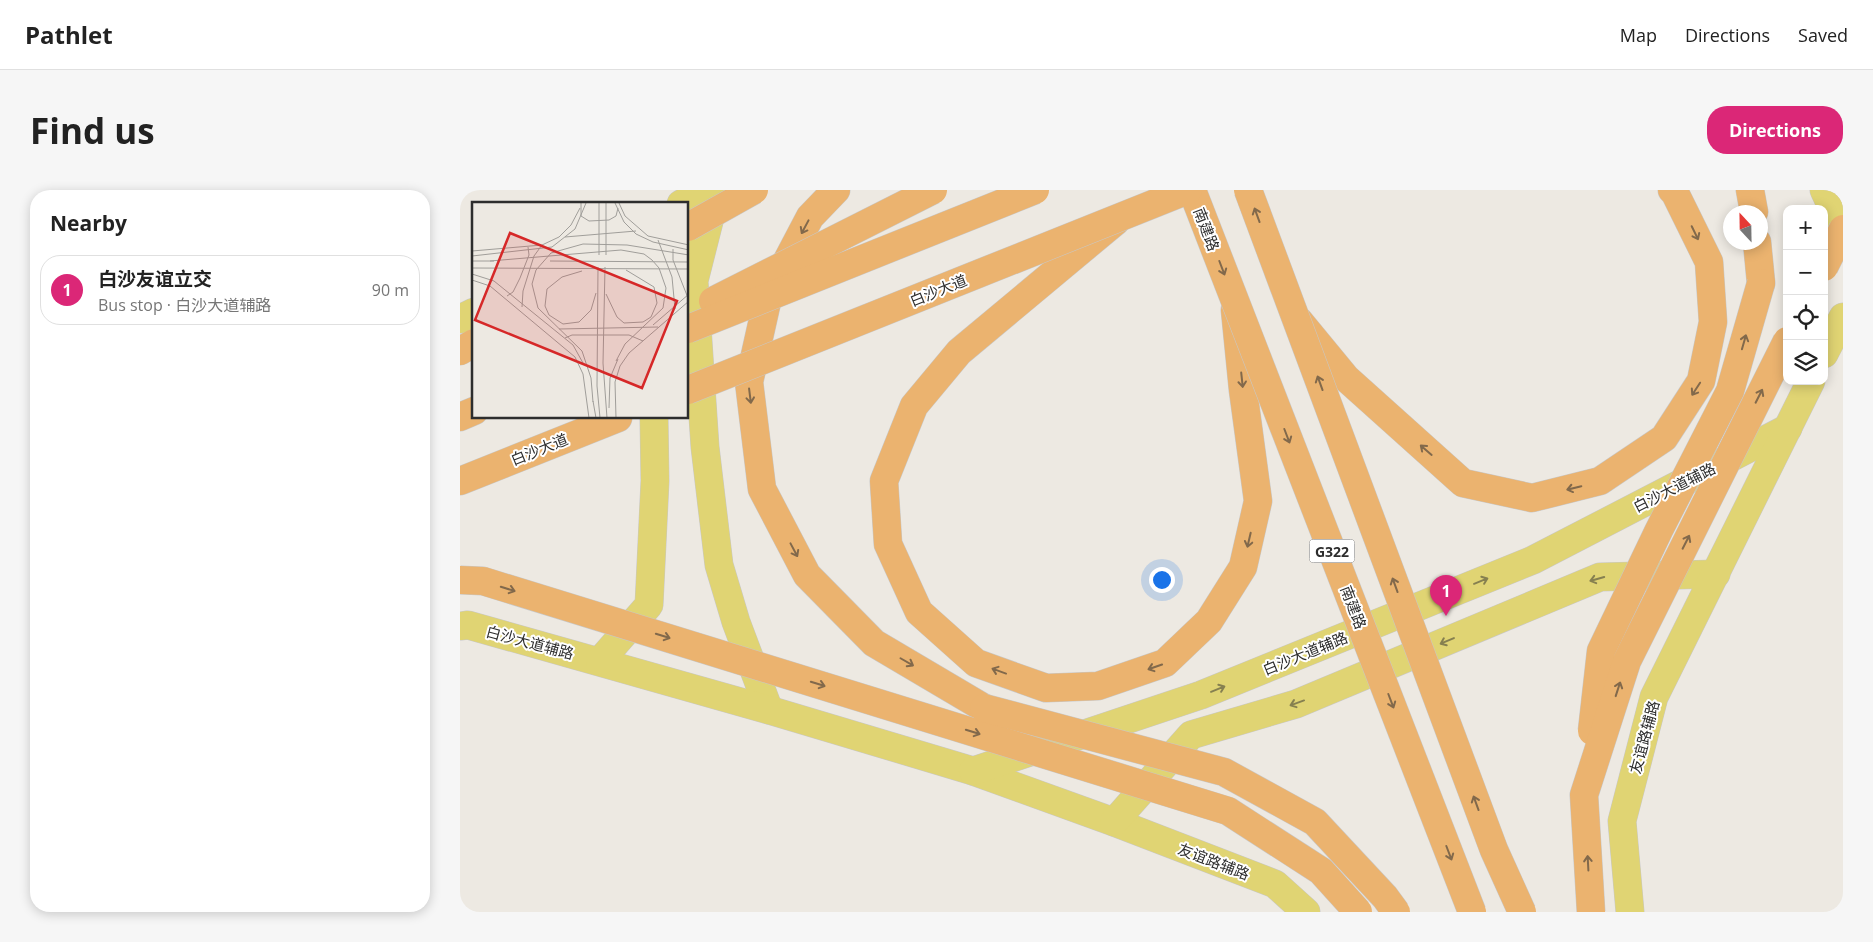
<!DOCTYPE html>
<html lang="en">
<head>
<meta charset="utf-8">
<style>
	:root { --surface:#fff; --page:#f6f6f6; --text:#222; --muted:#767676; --line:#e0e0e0; --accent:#db2777 }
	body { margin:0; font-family:"Open Sans","Noto Sans SC",sans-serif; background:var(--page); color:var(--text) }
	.controls { position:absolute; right:15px; top:15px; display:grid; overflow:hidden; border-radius:10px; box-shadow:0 2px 12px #0003 }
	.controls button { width:45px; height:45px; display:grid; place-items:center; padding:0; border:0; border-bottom:1px solid var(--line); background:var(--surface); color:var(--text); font:25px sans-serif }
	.compass { position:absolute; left:1263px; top:15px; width:45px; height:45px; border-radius:50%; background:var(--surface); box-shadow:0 2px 12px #0003; rotate:338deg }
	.you { position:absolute; left:701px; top:389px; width:18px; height:18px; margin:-12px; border:4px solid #fff; border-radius:50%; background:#1a73e8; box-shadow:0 0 0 8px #1a73e833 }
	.badge { display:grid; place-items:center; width:32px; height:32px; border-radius:50%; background:var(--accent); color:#fff; font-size:16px; font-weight:700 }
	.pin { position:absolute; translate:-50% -41px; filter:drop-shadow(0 1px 2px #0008) }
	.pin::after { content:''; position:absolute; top:26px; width:18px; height:15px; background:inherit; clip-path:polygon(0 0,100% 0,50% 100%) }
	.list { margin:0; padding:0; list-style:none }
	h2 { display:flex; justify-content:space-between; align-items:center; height:65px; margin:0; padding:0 20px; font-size:21px }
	h2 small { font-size:16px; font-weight:400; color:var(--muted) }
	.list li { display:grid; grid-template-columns:32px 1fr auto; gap:15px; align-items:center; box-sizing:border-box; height:70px; margin:0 10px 10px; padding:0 10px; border:1px solid var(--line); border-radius:20px }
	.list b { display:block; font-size:19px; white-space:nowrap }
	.list p { margin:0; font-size:16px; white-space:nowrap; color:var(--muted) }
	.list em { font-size:16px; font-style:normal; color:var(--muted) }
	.icon { flex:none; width:28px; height:28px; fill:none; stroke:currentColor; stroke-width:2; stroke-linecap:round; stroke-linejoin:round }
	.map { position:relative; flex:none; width:1383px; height:722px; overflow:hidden; border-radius:20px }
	header { display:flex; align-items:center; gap:30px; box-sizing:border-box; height:70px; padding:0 25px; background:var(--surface); border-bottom:1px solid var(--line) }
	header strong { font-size:24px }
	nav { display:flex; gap:28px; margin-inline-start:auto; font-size:18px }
	.intro { display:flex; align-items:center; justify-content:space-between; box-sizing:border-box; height:120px; padding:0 30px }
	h1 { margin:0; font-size:35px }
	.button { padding:12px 22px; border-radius:20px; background:var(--accent); color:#fff; font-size:18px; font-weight:700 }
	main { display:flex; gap:30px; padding:0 30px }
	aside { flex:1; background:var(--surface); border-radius:20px; box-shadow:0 2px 12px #0003 }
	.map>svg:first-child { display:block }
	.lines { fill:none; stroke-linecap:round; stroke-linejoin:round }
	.major-casing { stroke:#c8c8c8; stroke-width:29 }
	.highway-casing { stroke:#c8c8c8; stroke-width:29 }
	.major { stroke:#e0d473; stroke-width:28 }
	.highway { stroke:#ebb36f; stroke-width:28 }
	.highway-bridge-casing { stroke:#c8c8c8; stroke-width:29; stroke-linecap:butt }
	.highway-bridge { stroke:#ebb36f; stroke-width:28 }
	.oneway { stroke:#82694b }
	.oneway2 { stroke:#868050 }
	.labels { text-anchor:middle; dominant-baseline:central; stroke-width:4; stroke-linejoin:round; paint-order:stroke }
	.shield { fill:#fff; stroke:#6c6c6c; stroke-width:1 }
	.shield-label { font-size:14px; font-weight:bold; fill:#2d2d2d }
	.street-label { font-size:15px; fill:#2d2d2d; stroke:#fff }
	.inset-road { fill:none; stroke:#a09e9a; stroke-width:1 }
	.view { fill:#d62828; fill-opacity:0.15; stroke:#d62828; stroke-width:2.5 }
	.inset-edge { fill:none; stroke:#2d2d2d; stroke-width:2.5 }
</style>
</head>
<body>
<header>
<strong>Pathlet</strong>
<nav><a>Map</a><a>Directions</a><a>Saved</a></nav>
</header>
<div class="intro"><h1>Find us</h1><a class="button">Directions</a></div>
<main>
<aside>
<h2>Nearby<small></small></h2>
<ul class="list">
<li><span class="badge">1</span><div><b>白沙友谊立交</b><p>Bus stop · 白沙大道辅路</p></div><em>90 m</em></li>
</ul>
</aside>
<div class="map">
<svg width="1383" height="722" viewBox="0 0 1383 722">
	<rect width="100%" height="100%" fill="#ede9e2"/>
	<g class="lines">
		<g class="major-casing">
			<g id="major">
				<polyline points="257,0 234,91 245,257 259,375 276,432 309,520"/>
				<polyline points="1364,0 1383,41"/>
				<polyline points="221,14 246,0"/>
				<polyline points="0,129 14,122"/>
				<polyline points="1364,164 1383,127"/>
				<polyline points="0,436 8,435 309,520 513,581 654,632 815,694 846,722"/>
				<polyline points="140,471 189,415 195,291 194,228"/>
				<polyline points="513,581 741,505 1073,370 1328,238"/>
				<polyline points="654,632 731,545 836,514 1140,387 1256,384"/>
				<polyline points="1170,722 1162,631 1194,507 1351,191"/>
			</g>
		</g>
		<g class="highway-casing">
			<g id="highway">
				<polyline points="376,0 350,27 308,107 289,192 302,299 347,385 414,453 524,518"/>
				<polyline points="1290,0 1294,22"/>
				<polyline points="656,31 499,162 454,216 424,291 428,354 459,422 516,473 586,498 638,496 705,473 749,431 783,377 798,311 783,200 775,120"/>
				<polyline points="1297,52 1301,93"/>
				<polyline points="839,131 886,188 1003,293 1072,308 1140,291 1204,248 1241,191 1253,132 1249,72 1215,3 1212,0"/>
				<polyline points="0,161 14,153"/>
				<polyline points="0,227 14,221"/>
				<polyline points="0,291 158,228"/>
			</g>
		</g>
		<use href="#major" class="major"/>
		<use href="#highway" class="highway"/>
		<g class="highway-bridge-casing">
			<g id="highway-bridge">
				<polyline points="732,0 1012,722"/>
				<polyline points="788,0 1034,660 1062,722"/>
				<polyline points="228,37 294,0"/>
				<polyline points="1364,77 1383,39"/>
				<polyline points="253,111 473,0"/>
				<polyline points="228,139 575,0"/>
				<polyline points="228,200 728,0"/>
				<polyline points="0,390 23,391 768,621 861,681 898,722"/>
				<polyline points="524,518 764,582 855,632 925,707 936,722"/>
				<polyline points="1132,541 1141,461 1199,340 1270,201 1301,93"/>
				<polyline points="1131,722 1124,605 1167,471 1327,151"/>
			</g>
		</g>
		<use href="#highway-bridge" class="highway-bridge"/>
	</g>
	<defs><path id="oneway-shaft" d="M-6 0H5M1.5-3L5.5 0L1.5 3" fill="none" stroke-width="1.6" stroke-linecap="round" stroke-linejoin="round" transform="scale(1.25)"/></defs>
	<g class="oneway">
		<use href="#oneway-shaft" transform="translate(797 25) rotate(-110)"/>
		<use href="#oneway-shaft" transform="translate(345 37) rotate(118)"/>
		<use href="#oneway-shaft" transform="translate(1235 43) rotate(64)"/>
		<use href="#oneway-shaft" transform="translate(762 78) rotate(69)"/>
		<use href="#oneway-shaft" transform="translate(1284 152) rotate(-74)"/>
		<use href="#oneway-shaft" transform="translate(782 190) rotate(84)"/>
		<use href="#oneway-shaft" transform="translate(860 193) rotate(-110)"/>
		<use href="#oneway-shaft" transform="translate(1236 199) rotate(123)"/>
		<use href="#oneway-shaft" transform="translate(290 206) rotate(83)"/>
		<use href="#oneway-shaft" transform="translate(1299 206) rotate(-63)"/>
		<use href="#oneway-shaft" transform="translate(827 246) rotate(69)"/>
		<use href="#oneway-shaft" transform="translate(966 260) rotate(-139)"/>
		<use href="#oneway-shaft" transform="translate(1114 298) rotate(167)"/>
		<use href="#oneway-shaft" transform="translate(789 350) rotate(103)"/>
		<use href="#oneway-shaft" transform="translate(1226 352) rotate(-63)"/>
		<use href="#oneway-shaft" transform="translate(334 360) rotate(62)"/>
		<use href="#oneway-shaft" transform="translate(935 395) rotate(-110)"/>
		<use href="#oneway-shaft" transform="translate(48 399) rotate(17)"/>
		<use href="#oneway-shaft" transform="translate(203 446) rotate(17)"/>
		<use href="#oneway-shaft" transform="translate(447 472) rotate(30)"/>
		<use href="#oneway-shaft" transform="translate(695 477) rotate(161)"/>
		<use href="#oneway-shaft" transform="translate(539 481) rotate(-160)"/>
		<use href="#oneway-shaft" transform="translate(358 494) rotate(17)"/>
		<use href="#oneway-shaft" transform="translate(1158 499) rotate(-72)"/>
		<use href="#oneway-shaft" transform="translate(931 511) rotate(69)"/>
		<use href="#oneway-shaft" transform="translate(513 542) rotate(17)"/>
		<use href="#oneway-shaft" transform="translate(1016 613) rotate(-110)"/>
		<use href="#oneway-shaft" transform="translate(989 663) rotate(69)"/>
		<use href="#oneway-shaft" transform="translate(1128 673) rotate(-93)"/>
	</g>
	<g class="oneway2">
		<use href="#oneway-shaft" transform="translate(1137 389) rotate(164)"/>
		<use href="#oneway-shaft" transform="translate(1021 391) rotate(-22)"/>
		<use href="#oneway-shaft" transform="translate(987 451) rotate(157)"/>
		<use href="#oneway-shaft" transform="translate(758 499) rotate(-22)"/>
		<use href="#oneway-shaft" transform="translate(837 513) rotate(160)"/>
	</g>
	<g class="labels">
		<rect class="shield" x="849.5" y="349.5" width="45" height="23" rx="4"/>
		<g class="shield-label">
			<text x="872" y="361">G322</text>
		</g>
		<g class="street-label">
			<text transform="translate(747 39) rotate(69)">南建路</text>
			<text transform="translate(478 100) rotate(-22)">白沙大道</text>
			<text transform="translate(79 259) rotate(-22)">白沙大道</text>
			<text transform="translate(1214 297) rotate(-27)">白沙大道辅路</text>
			<text transform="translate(894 417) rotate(69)">南建路</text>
			<text transform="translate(70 452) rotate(15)">白沙大道辅路</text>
			<text transform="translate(845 463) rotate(-22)">白沙大道辅路</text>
			<text transform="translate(1184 547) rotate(-75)">友谊路辅路</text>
			<text transform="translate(754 671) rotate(21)">友谊路辅路</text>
		</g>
	</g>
	<g transform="translate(12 12)">
		<rect width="216" height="216" fill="#ede9e2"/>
		<path class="inset-road" d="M109 1V14L117 19 137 18 144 14 146 6M143 1 152 20 164 32 181 40 217 48M147 1 153 14 176 34 217 43M93 35 164 29M186 38 200 75 203 107M201 47V58L216 96M0 49 70 43M127 53V1M134 53V1M0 54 80 45 103 27 114 1M0 59H22M18 59 149 48 172 52 180 58 187 66 194 86 191 106 153 142 144 159M78 59 217 60M126 65 125 184 128 216M133 65 131 161 135 216M0 66 217 67M110 69 90 75 75 87 73 104 77 113 91 122 107 120 119 108 124 91M0 72 22 79 101 143 111 161M0 78 18 84 103 155 111 172 117 216M134 92 145 115 152 121 171 120 179 115 185 101 182 85 154 68M35 94 41 90 48 76 57 53 56 45M50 105 51 89 62 54 70 43 87 35 99 23 108 6M181 123 217 92M87 127 186 125M93 136 100 133H157L171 139M121 199 124 216M121 200 119 176 110 149 66 106 60 82 64 68 79 51 111 42 155 43 217 53M137 206 138 176 146 157M144 216 143 180 148 164 157 151 217 99"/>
		<path class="view" d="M38 31 205 99 170 186 3 118Z"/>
		<rect width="216" height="216" class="inset-edge"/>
	</g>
</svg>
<div class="controls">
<button>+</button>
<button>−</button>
<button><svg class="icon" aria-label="locate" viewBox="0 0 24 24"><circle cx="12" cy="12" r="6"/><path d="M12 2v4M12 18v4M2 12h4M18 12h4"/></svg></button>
<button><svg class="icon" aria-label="layers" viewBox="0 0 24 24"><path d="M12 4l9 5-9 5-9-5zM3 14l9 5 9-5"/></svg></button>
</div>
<svg class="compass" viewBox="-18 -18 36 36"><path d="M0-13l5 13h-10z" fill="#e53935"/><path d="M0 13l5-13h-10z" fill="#767676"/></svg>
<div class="you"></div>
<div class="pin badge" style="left:986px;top:426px">1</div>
</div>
</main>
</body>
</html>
